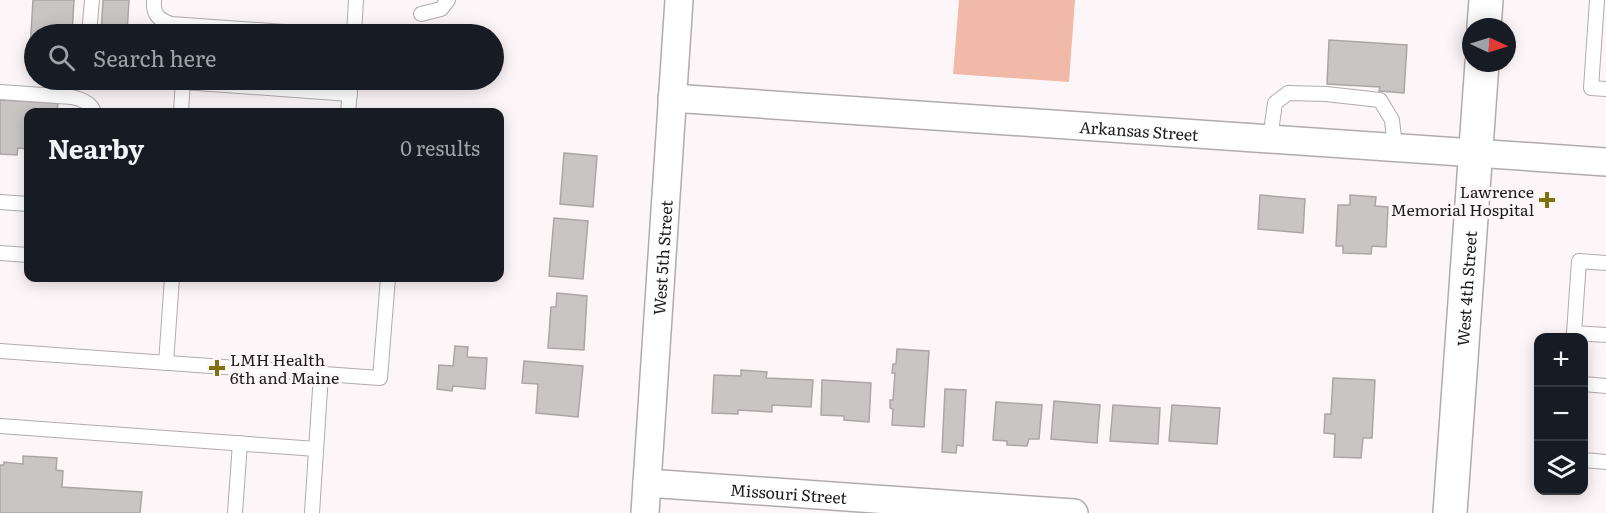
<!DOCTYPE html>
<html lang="en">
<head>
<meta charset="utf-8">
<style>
	:root { --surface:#171b24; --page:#242831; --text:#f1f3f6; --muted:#9ea1a6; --line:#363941 }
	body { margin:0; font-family:Literata,serif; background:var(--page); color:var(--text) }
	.controls { position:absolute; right:18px; bottom:18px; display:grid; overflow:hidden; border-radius:12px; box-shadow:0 3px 15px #0003 }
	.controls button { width:54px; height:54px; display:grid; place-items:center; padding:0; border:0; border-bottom:2px solid var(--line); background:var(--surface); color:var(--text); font:30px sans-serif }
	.compass { position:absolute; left:1462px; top:18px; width:54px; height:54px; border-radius:50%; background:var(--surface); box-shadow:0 3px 15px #0003; rotate:94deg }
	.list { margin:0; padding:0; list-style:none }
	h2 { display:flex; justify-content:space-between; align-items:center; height:78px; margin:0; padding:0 24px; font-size:26px }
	h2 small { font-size:20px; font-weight:400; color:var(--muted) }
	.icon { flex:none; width:33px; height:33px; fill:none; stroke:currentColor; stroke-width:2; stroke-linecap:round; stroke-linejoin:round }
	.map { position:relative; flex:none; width:1606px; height:513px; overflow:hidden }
	.search { position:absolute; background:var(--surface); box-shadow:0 3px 15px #0003; left:24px; top:24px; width:480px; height:66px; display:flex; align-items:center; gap:15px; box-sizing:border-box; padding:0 21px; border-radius:33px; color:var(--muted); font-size:22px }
	.panel { position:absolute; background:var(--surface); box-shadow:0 3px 15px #0003; left:24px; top:108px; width:480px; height:174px; border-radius:12px }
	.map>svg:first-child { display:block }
	.green { fill:#f1b9a8 }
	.building { fill:#cac5c5; stroke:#aba6a6; stroke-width:1.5 }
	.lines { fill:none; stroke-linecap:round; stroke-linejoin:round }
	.service-casing { stroke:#b1abad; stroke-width:16 }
	.minor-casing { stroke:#b1abad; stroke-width:30 }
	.tertiary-casing { stroke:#b1abad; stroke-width:36 }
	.service { stroke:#fff; stroke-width:14 }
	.minor { stroke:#fff; stroke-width:27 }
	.tertiary { stroke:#fff; stroke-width:33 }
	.poi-dot { fill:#81700f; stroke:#fcf6f8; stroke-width:2 }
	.labels { text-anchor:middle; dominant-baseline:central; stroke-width:6; stroke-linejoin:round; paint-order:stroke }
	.street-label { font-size:16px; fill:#1d1b1b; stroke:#fcf6f8 }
	.poi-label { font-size:16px; fill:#1d1b1b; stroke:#fcf6f8; text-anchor:end }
</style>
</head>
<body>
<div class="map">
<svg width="1606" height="513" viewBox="0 0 1606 513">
	<rect width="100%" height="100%" fill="#fcf6f8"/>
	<polygon class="green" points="959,0 1075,0 1069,82 953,74"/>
	<g class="building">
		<polygon points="33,0 74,0 72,34 34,34 34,49 30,49"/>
		<polygon points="103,0 129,0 127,34 101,34"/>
		<polygon points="1329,40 1407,45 1404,93 1379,91 1380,87 1327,84"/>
		<polygon points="0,100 58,103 57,112 28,112 28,149 18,148 17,155 0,154"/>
		<polygon points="564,153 597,156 593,207 560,204"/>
		<polygon points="1260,195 1305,199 1303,233 1258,229"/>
		<polygon points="1350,195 1376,197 1375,206 1388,207 1386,247 1372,246 1371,254 1343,253 1343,246 1336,246 1338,205 1350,205"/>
		<polygon points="554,218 588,221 583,279 549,276"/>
		<polygon points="557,293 587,296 584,350 548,348 551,307 556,307"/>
		<polygon points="455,346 468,347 467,357 487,358 485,389 453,386 452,391 437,389 439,365 453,366"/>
		<polygon points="897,349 929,351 924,427 892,425 893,409 890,408 890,400 893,400 895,373 892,373 893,364 896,364"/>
		<polygon points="524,361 583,366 578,417 536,413 538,384 522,383"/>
		<polygon points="741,370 767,372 766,378 813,380 811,407 772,405 772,412 738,410 738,414 712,413 714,375 741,376"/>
		<polygon points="1333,378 1375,380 1372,438 1363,438 1361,458 1334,457 1335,434 1324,433 1325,414 1331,414"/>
		<polygon points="822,380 871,383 869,422 844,420 844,416 821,415"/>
		<polygon points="945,389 966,390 963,446 957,445 956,453 942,452"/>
		<polygon points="1054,401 1100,405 1097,443 1051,439"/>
		<polygon points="996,402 1042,405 1039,439 1029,439 1027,446 1007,445 1007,441 993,440"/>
		<polygon points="1113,405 1160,408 1158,444 1110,441"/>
		<polygon points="1172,405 1220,408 1217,444 1169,441"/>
		<polygon points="23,456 57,458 56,470 63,471 62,487 142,492 140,513 0,513 0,465 4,465 4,462 23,464"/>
	</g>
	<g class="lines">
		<g class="service-casing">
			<g id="service">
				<path d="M154 0C153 15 158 19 171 24L314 34"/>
				<polyline points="1597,0 1591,88 1606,89"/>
				<polyline points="421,14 441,9 448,0"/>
				<polyline points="89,34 92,0"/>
				<polyline points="354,34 356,0"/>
				<polyline points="183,82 350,94"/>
				<path d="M0 92 72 97C81 99 91 103 94 112"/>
				<polyline points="181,112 183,80"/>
				<polyline points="348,112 351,80"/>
				<polyline points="1270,139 1275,103 1288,93 1326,94 1380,100 1392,120 1395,147"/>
				<polyline points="0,202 28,204"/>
				<polyline points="0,253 28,255"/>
				<polyline points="1606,263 1579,261 1574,333 1606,335"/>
				<polyline points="0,351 380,378 388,278"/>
				<polyline points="166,363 172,278"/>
				<polyline points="1584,384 1606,386"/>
				<polyline points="0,426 316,449"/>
				<polyline points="1584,460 1606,462"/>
				<polyline points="235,513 240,443"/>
				<polyline points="312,513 321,374"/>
			</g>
		</g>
		<g class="minor-casing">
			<g id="minor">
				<path id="s1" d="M672 98 1606 162"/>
				<path id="s2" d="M647 483 1074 513"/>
				<path id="s3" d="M645 513 679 0"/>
			</g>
		</g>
		<g class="tertiary-casing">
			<g id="tertiary">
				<polyline points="1484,27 1486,0"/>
				<path id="s4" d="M1450 513 1482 63"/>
			</g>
		</g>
		<use href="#service" class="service"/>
		<use href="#minor" class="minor"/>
		<use href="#tertiary" class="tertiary"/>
	</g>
	<g class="poi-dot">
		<path d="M1544 191h6v6h6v6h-6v6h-6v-6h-6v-6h6z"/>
		<path d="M214 359h6v6h6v6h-6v6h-6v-6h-6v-6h6z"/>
	</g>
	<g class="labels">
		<g class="street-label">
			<text stroke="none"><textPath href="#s1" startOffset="468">Arkansas Street</textPath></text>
			<text stroke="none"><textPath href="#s3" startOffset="256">West 5th Street</textPath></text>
			<text stroke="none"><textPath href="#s4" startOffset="225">West 4th Street</textPath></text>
			<text stroke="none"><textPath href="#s2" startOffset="142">Missouri Street</textPath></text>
		</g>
		<g class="poi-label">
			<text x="1534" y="191">Lawrence<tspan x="1534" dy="18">Memorial Hospital</tspan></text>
			<text x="230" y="359" text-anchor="start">LMH Health<tspan x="230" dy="18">6th and Maine</tspan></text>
		</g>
	</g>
</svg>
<div class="controls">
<button>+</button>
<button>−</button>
<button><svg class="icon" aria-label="layers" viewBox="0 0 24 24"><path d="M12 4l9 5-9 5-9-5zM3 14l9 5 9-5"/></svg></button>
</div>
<svg class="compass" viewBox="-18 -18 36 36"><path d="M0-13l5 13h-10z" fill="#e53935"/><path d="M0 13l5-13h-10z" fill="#9ea1a6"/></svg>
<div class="search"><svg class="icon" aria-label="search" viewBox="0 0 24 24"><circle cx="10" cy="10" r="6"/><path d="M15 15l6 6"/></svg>Search here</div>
<section class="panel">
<h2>Nearby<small>0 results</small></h2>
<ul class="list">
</ul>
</section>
</div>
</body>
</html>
